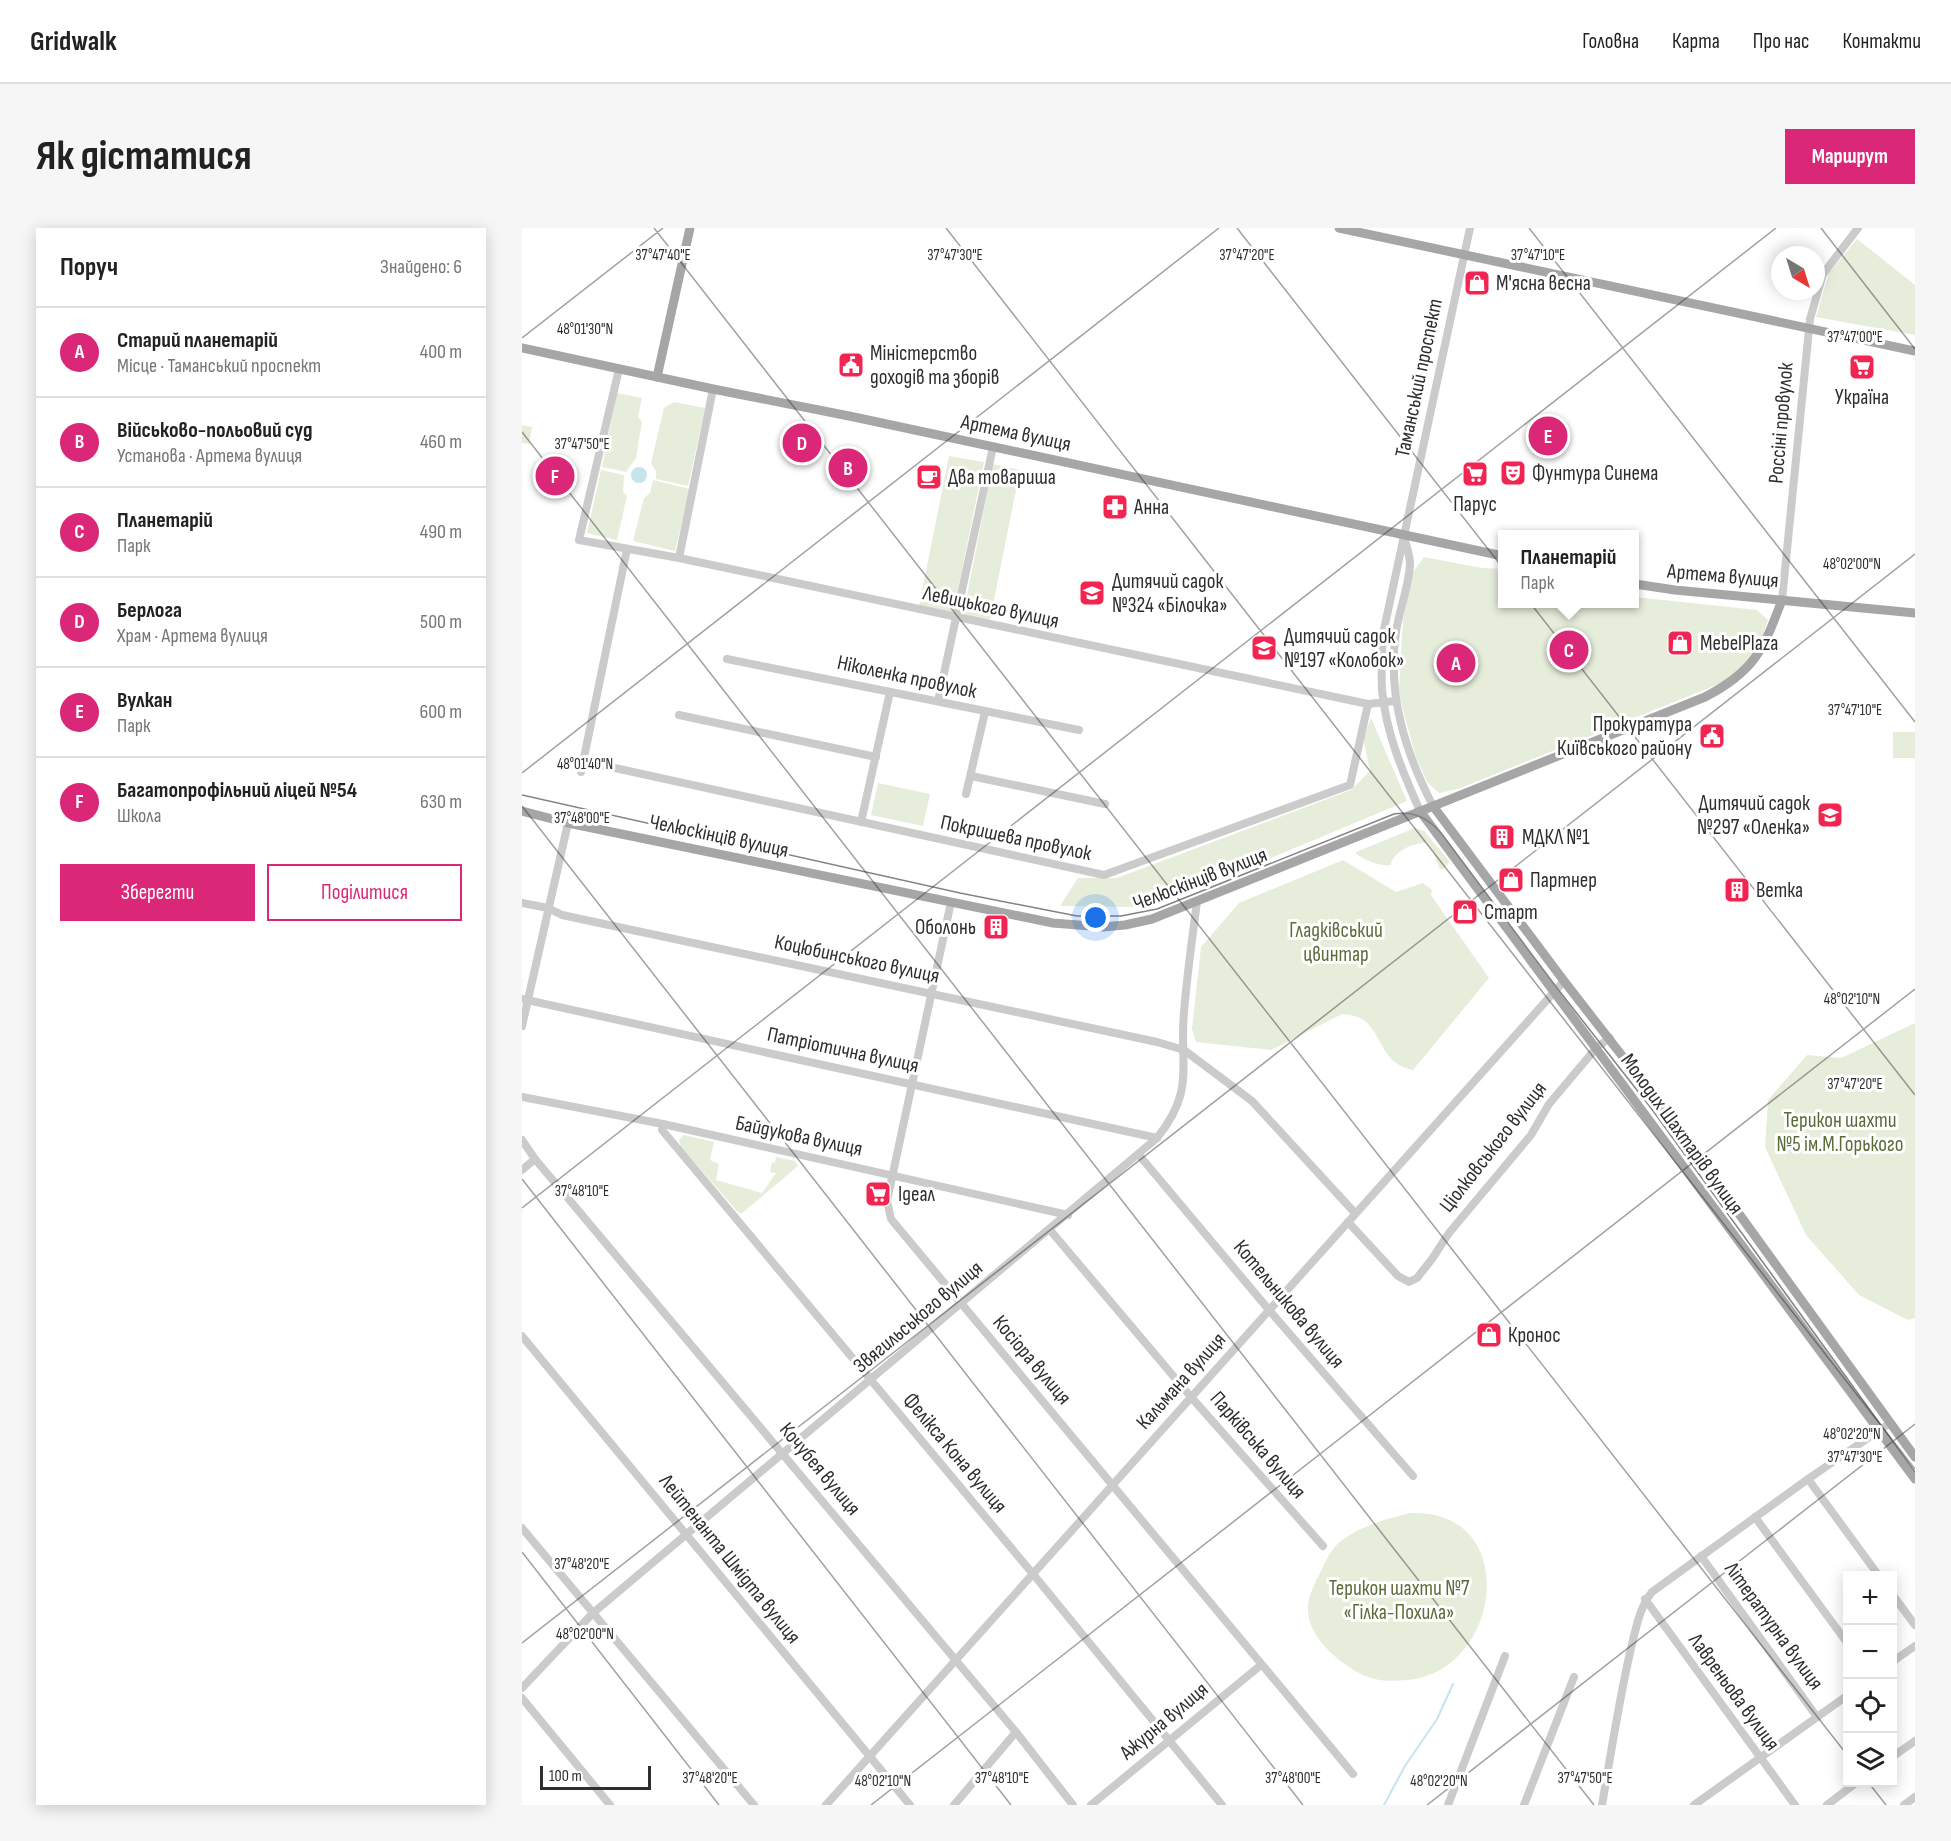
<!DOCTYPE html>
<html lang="uk">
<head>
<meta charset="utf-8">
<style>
	:root { --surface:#fff; --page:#f6f6f6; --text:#222; --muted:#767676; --line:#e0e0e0; --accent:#db2777 }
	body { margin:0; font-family:"Sofia Sans Condensed",sans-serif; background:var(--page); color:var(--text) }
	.controls { position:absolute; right:18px; bottom:18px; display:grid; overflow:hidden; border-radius:0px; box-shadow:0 3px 15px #0003 }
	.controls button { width:54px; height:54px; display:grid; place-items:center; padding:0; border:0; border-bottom:2px solid var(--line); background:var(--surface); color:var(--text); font:30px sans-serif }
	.compass { position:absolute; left:1249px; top:18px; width:54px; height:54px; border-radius:50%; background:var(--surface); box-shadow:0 3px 15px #0003; rotate:142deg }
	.scale { position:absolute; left:18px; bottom:15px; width:111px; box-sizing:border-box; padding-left:6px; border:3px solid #2e2e2e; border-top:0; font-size:16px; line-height:21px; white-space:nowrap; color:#2e2e2e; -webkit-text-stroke:4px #fff; paint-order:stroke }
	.you { position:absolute; left:574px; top:690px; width:21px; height:21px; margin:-15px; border:4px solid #fff; border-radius:50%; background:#1a73e8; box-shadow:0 0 0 9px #1a73e833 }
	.badge { display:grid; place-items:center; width:39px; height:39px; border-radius:50%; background:var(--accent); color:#fff; font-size:20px; font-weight:700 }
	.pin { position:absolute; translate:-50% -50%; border:3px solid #fff; box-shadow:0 2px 6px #0006 }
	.popup { position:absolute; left:976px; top:302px; width:141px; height:78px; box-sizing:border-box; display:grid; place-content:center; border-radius:0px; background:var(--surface); filter:drop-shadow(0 2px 4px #0005); font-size:20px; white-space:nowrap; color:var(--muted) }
	.popup b { font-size:22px; color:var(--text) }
	.popup::after { content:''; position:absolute; left:50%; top:100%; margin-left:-12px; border:12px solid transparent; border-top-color:var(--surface) }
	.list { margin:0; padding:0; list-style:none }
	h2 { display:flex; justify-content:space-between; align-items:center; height:78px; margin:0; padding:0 24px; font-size:26px }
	h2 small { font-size:20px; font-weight:400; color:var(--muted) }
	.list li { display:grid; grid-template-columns:39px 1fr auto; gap:18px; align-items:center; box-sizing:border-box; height:90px; padding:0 24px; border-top:2px solid var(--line) }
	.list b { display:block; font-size:22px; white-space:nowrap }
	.list p { margin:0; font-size:20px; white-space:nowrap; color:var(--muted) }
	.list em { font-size:20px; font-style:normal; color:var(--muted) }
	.actions { display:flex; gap:12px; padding:18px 24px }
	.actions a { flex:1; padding:14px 0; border:2px solid var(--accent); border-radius:0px; text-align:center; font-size:21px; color:var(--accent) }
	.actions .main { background:var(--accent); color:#fff }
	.icon { flex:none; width:33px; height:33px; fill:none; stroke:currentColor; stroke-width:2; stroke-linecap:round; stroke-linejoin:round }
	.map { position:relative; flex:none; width:1393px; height:1577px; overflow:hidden; border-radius:0px }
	header { display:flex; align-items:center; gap:36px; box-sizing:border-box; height:84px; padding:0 30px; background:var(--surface); border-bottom:2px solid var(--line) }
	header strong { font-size:28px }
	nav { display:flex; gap:33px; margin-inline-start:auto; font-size:21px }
	.intro { display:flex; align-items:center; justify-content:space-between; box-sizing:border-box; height:144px; padding:0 36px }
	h1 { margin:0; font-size:42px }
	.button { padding:15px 27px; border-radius:0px; background:var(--accent); color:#fff; font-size:21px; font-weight:700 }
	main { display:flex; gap:36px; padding:0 36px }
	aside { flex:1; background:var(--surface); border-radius:0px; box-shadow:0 3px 15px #0003 }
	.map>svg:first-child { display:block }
	.green { fill:#e7eddb }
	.water { fill:#c6e4ee }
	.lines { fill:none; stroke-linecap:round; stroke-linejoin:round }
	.stream { stroke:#c6e4ee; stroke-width:2 }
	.minor { stroke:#cbcbcb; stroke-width:8 }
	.major { stroke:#a6a6a6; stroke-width:9 }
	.tram { stroke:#838383; stroke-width:1.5 }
	.ticks { fill:none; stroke:#2e2e2e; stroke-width:1.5; stroke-opacity:0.45 }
	.labels { text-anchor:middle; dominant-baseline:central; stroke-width:6; stroke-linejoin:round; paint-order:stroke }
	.poi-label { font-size:21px; fill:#2e2e2e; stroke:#fff; text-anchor:start }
	.street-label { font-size:21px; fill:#2e2e2e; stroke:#fff }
	.park-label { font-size:21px; fill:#596d39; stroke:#fff }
	.ticks-label { font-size:15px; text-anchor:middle; fill:#2e2e2e; stroke:#fff; stroke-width:6; stroke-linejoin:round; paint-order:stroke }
</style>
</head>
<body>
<header>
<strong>Gridwalk</strong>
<nav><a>Головна</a><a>Карта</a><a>Про нас</a><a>Контакти</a></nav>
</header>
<div class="intro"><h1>Як дістатися</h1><a class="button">Маршрут</a></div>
<main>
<aside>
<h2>Поруч<small>Знайдено: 6</small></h2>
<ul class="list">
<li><span class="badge">A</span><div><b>Старий планетарій</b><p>Місце · Таманський проспект</p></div><em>400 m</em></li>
<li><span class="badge">B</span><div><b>Військово-польовий суд</b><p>Установа · Артема вулиця</p></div><em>460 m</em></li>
<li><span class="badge">C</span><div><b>Планетарій</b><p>Парк</p></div><em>490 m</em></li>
<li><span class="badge">D</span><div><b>Берлога</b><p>Храм · Артема вулиця</p></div><em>500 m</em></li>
<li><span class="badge">E</span><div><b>Вулкан</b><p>Парк</p></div><em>600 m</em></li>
<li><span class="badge">F</span><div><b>Багатопрофільний ліцей №54</b><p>Школа</p></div><em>630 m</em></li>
</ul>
<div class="actions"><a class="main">Зберегти</a><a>Поділитися</a></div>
</aside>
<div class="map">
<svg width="1393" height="1577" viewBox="0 0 1393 1577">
	<rect width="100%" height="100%" fill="#fff"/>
	<g class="green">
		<polygon points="1335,11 1393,57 1393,107 1294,89 1307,45"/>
		<polygon points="95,165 120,170 116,189 120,194 114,230 104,244 80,239"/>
		<polygon points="152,174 183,180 166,258 134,251 134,243 129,235 142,180"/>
		<polygon points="0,197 10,199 7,216 0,215"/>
		<polygon points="427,228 462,234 431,385 397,378"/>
		<polygon points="471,236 498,242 468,392 441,387"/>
		<polygon points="79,242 102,247 101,264 105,268 95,312 65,305"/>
		<polygon points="131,252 168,261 153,323 111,313 122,270 128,265"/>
		<path d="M902 329 960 340 981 341V376H1113V369L1235 382 1246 392C1234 426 1231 429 1204 453L936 561 917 565 905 554 894 529 881 482 877 462 881 391 891 344Z"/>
		<polygon points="849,490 885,573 749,630 617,679 538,678 556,650 595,650 829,562 848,543 841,510"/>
		<rect x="1371" y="504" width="22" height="26"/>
		<polygon points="356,555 408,566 401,598 349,587"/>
		<path d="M893 600 902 603 928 634 921 641H918L911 624 904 615C892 614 870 624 869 637 855 638 846 633 834 626V624Z"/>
		<path d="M821 632 874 664 901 655 910 662 909 667 967 750 891 842C860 836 862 810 843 793 837 788 828 787 820 786L749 822 674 814 670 801 679 719 717 675Z"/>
		<polygon points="1393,795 1393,1090 1386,1092 1337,1067 1284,1007 1243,919 1246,872 1285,827 1319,830"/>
		<polygon points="162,907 192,914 188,932 197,936 194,952 240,965 254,945 248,944 250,934 253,935 254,929 273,933 276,938 219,986 215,983 159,919 157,912"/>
		<path d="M888 1285C1000 1280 981 1443 886 1452 873 1453 858 1454 846 1449 821 1439 788 1412 786 1384 785 1369 793 1355 800 1341 807 1326 812 1316 828 1307 846 1296 867 1290 888 1285Z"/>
	</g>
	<circle class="water" cx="117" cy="247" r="8"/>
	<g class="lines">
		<polyline class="stream" points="862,1577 883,1538 915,1491 931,1456"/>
		<g class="minor">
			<polyline points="97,141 57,312 157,330 846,476 874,473"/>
			<path d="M882 309C884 317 888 327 888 336 887 359 877 382 874 404 865 466 883 524 911 578"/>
			<polyline points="157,330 191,161"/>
			<polyline points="1260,372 1288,91 1301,46 1336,0"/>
			<polyline points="205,431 557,502"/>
			<polyline points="416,473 471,219"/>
			<polyline points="157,487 354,529"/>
			<polyline points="61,533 582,647 828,557 846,476"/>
			<polyline points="59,544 105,321"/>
			<polyline points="449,548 583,576"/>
			<polyline points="444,566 463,484"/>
			<path d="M898 583C881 545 864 505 860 462 859 444 860 425 861 406L948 0"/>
			<polyline points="339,594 368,464"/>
			<polyline points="429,674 365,973 369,991 831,1546"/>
			<polyline points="0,675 26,680 40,687 635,814 662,822 730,873 833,985"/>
			<polyline points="0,771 635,910"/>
			<polyline points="0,798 46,595"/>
			<polyline points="0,869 141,896 546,987"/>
			<polyline points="141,896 140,902 511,1346 700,1577"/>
			<polyline points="0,912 13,931 0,942"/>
			<polyline points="617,927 747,1082 891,1248"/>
			<polyline points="13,931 494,1504 551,1577"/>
			<polyline points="826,994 876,1048 887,1054 895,1050 910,1031 927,1005 1009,907 1027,876 1075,819 1088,810"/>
			<polyline points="528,1002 669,1169 801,1318"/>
			<polyline points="0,1108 388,1577"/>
			<polyline points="1286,1251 1357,1348"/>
			<polyline points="1233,1289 1326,1416"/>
			<polyline points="0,1300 232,1577"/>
			<polyline points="1179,1328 1295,1489"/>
			<polyline points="1370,1366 1393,1397"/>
			<polyline points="1123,1371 1273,1577"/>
			<polyline points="1370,1434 1393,1418"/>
			<path d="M0 1460 71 1385 635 910C674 861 657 839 662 784 665 747 670 711 675 674"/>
			<polyline points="0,1470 88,1577"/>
			<polyline points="1370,1529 1393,1513"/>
			<polyline points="304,1577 1042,753"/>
			<polyline points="432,1577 494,1504"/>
			<polyline points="569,1577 739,1437"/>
			<polyline points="926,1577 983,1428"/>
			<polyline points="1002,1577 1052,1449"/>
			<path d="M1080 1577C1089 1525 1097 1472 1109 1420 1114 1401 1117 1380 1130 1364L1286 1251 1368 1195"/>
			<polyline points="1172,1577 1326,1467"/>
			<polyline points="1305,1577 1335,1554"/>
			<polyline points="1382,1577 1393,1569"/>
		</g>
		<g class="major">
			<polyline points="817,0 1393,123"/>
			<polyline points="0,120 191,161 332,189 981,328"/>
			<polyline points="135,149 168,0"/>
			<polyline points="1113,356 1153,362 1393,385"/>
			<polyline points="911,578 1042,753 1136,874 1393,1229"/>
			<path d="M0 583 46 595 531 695 581 699 603 697 630 691 1183 469C1233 443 1241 422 1260 372"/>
			<polyline points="898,583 1393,1251"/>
		</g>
		<path class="tram" d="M0 567 438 665 555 688H599L635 681 872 586C892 583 906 590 919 605L1035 760 1129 880 1393 1244"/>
	</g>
	<path class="ticks" d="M132 0 1326 1528M424 0 1393 1241M715 0 1393 867M1007 0 1393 494M1299 0 1393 121M0 110 141 0M0 204 1072 1577M0 545 697 0M0 578 781 1577M0 951 489 1577M0 980 1254 0M0 1324 197 1577M0 1415 1393 326M1346 1554 1364 1577M349 1577 1393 761M905 1577 1393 1196"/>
	<defs>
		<g id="shop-square" transform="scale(1.35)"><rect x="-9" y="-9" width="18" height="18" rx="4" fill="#f12551" stroke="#fff"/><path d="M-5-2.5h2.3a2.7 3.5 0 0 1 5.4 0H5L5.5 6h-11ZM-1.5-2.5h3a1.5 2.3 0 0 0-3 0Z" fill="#fff"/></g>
		<g id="civic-square" transform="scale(1.35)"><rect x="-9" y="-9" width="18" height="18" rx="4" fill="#f12551" stroke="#fff"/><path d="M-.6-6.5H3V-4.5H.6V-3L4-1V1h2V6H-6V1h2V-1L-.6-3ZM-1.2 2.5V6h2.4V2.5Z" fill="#fff"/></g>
		<g id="supermarket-square" transform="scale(1.35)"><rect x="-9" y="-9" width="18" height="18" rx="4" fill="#f12551" stroke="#fff"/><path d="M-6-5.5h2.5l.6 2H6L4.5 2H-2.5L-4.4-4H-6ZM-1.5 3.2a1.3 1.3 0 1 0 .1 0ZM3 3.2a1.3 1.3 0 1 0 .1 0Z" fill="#fff"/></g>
		<g id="theatre-square" transform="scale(1.35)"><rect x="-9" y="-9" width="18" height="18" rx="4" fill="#f12551" stroke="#fff"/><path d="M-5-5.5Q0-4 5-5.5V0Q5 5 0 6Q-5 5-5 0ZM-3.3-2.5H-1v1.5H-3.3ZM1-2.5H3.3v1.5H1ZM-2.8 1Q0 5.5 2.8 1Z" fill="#fff"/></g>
		<g id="cafe-square" transform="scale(1.35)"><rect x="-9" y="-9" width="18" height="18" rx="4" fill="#f12551" stroke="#fff"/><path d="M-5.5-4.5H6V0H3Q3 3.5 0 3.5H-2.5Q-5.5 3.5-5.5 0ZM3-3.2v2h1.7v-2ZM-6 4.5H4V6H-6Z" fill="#fff"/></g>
		<g id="pharmacy-square" transform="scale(1.35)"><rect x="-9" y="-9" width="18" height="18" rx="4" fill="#f12551" stroke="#fff"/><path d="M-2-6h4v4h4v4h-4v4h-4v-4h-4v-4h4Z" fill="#fff"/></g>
		<g id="school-square" transform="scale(1.35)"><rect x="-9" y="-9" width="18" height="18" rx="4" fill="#f12551" stroke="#fff"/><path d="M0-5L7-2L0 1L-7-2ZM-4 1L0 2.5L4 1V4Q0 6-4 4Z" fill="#fff"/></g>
		<g id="building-square" transform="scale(1.35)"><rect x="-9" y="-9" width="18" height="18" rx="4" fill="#f12551" stroke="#fff"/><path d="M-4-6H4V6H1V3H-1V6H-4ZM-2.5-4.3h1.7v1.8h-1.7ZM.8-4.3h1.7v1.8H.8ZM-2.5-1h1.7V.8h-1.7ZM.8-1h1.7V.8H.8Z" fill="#fff"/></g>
	</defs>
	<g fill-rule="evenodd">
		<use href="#shop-square" x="955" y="55"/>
		<use href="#civic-square" x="329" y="137"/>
		<use href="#supermarket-square" x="1340" y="139"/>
		<use href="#theatre-square" x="991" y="245"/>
		<use href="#supermarket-square" x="953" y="246"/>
		<use href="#cafe-square" x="407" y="249"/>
		<use href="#pharmacy-square" x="593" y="279"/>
		<use href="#school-square" x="570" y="365"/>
		<use href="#shop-square" x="1158" y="415"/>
		<use href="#school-square" x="742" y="420"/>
		<use href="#civic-square" x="1190" y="508"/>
		<use href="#school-square" x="1308" y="587"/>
		<use href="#building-square" x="980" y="609"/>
		<use href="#shop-square" x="989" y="652"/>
		<use href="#building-square" x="1215" y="662"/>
		<use href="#shop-square" x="943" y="684"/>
		<use href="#building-square" x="474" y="699"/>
		<use href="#supermarket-square" x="356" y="966"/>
		<use href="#shop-square" x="967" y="1107"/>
	</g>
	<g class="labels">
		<g class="poi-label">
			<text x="974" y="55">М'ясна весна</text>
			<text x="348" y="125">Міністерство<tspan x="348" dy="24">доходів та зборів</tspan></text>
			<text x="1340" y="169" text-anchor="middle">Україна</text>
			<text x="1010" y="245">Фунтура Синема</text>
			<text x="426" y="249">Два товариша</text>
			<text x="953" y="276" text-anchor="middle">Парус</text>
			<text x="612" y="279">Анна</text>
			<text x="590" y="353">Дитячий садок<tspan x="590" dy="24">№324 «Білочка»</tspan></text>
			<text x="762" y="408">Дитячий садок<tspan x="762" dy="24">№197 «Колобок»</tspan></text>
			<text x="1178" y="415">MebelPlaza</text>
			<text x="1170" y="496" text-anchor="end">Прокуратура<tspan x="1170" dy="24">Київського району</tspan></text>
			<text x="1288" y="575" text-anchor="end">Дитячий садок<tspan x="1288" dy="24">№297 «Оленка»</tspan></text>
			<text x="1000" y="609">МДКЛ №1</text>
			<text x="1008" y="652">Партнер</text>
			<text x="1234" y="662">Ветка</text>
			<text x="962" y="684">Старт</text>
			<text x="454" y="699" text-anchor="end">Оболонь</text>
			<text x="376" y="966">Ідеал</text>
			<text x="986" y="1107">Кронос</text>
		</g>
		<g class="street-label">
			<text transform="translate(897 150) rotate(-78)">Таманський проспект</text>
			<text transform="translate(1259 195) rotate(-85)">Россіні провулок</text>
			<text transform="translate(494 205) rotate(12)">Артема вулиця</text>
			<text transform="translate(1201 348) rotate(5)">Артема вулиця</text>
			<text transform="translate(469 379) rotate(12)">Левицького вулиця</text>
			<text transform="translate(385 449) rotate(12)">Ніколенка провулок</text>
			<text transform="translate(197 608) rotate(12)">Челюскінців вулиця</text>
			<text transform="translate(494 610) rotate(12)">Покришева провулок</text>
			<text transform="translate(678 651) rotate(-21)">Челюскінців вулиця</text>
			<text transform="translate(335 731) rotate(12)">Коцюбинського вулиця</text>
			<text transform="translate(321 822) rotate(12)">Патріотична вулиця</text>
			<text transform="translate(1160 906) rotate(54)">Молодих Шахтарів вулиця</text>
			<text transform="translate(277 908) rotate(12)">Байдукова вулиця</text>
			<text transform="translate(971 919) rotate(-52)">Ціолковського вулиця</text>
			<text transform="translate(767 1076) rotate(50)">Котельникова вулиця</text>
			<text transform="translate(396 1089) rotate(-40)">Звягильського вулиця</text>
			<text transform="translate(510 1132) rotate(50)">Косіора вулиця</text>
			<text transform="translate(659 1153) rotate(-48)">Кальмана вулиця</text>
			<text transform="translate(736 1217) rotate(49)">Парківська вулиця</text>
			<text transform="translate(433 1225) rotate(50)">Фелікса Кона вулиця</text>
			<text transform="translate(298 1241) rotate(50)">Кочубея вулиця</text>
			<text transform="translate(208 1331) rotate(51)">Лейтенанта Шмідта вулиця</text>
			<text transform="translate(1252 1398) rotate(54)">Літературна вулиця</text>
			<text transform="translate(1212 1464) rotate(54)">Лавреньова вулиця</text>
			<text transform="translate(642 1493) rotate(-40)">Ажурна вулиця</text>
		</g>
		<g class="park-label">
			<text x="814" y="702">Гладківський<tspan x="814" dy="24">цвинтар</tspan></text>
			<text x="1318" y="892">Терикон шахти<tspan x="1318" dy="24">№5 ім.М.Горького</tspan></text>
			<text x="877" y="1360">Терикон шахти №7<tspan x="877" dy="24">«Гілка-Похила»</tspan></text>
		</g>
	</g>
	<g class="ticks-label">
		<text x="141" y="32">37°47'40"E</text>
		<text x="433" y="32">37°47'30"E</text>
		<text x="725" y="32">37°47'20"E</text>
		<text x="1016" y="32">37°47'10"E</text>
		<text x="63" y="106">48°01'30"N</text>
		<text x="1333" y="114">37°47'00"E</text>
		<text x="60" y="221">37°47'50"E</text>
		<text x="1330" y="341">48°02'00"N</text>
		<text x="1333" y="487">37°47'10"E</text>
		<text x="63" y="541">48°01'40"N</text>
		<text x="60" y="595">37°48'00"E</text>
		<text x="1330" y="776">48°02'10"N</text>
		<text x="1333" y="861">37°47'20"E</text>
		<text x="60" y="968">37°48'10"E</text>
		<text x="1330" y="1211">48°02'20"N</text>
		<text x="1333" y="1234">37°47'30"E</text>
		<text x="60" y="1341">37°48'20"E</text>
		<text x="63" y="1411">48°02'00"N</text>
		<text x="188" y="1555">37°48'20"E</text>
		<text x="480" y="1555">37°48'10"E</text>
		<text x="771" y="1555">37°48'00"E</text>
		<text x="1063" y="1555">37°47'50"E</text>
		<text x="361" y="1558">48°02'10"N</text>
		<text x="917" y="1558">48°02'20"N</text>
	</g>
</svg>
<div class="controls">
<button>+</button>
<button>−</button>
<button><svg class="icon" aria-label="locate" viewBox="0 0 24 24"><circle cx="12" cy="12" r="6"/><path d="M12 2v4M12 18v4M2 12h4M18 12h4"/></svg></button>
<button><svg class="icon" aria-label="layers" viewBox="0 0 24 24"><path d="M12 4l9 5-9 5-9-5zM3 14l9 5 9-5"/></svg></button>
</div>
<svg class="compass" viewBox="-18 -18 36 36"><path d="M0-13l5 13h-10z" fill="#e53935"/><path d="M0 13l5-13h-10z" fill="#767676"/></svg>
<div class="scale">100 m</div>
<div class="you"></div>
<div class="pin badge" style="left:934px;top:435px">A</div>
<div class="pin badge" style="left:326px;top:240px">B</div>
<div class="pin badge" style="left:1047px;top:422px">C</div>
<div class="popup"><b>Планетарій</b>Парк</div>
<div class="pin badge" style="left:280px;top:215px">D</div>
<div class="pin badge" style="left:1026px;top:208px">E</div>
<div class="pin badge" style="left:33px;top:248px">F</div>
</div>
</main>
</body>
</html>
